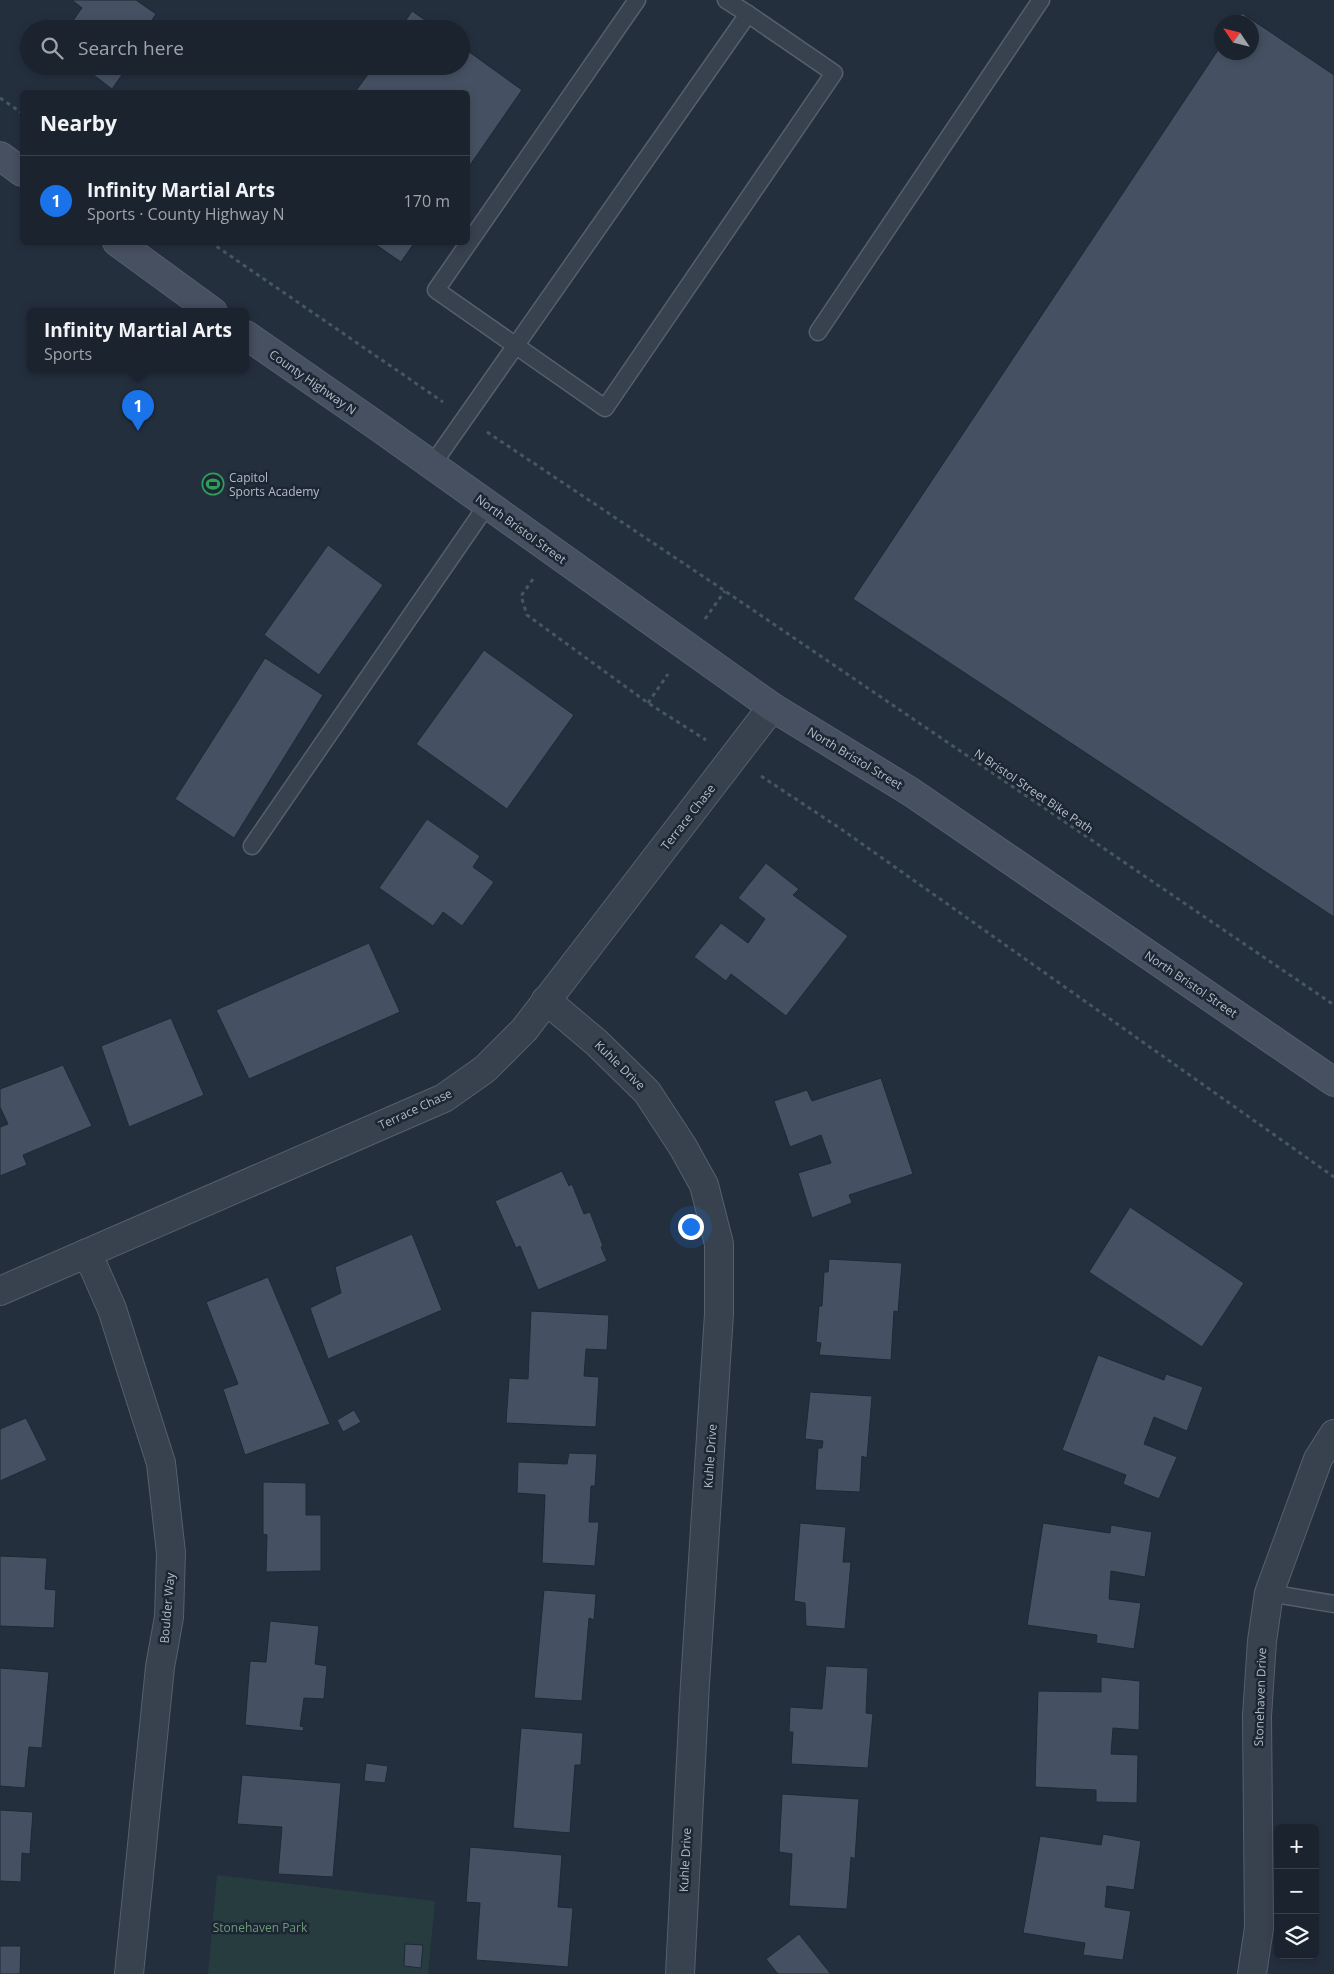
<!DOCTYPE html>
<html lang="en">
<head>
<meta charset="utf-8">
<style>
	:root { --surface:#1b232e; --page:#282f3a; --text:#f1f3f6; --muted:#a0a4aa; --line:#39404a; --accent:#1a73e8 }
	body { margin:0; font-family:"Open Sans",sans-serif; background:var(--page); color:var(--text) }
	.controls { position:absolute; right:15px; bottom:15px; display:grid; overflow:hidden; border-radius:8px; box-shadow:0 2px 8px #0003 }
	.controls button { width:45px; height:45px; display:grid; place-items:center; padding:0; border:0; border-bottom:1px solid var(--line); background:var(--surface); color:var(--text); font:25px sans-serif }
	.compass { position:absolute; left:1214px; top:15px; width:45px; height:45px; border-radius:50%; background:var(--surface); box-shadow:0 2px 8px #0003; rotate:305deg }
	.you { position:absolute; left:690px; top:1226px; width:18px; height:18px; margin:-12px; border:4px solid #fff; border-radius:50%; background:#1a73e8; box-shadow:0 0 0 8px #1a73e833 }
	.badge { display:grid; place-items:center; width:32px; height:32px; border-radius:50%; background:var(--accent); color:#fff; font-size:16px; font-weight:700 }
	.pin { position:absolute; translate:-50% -41px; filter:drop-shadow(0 1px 2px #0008) }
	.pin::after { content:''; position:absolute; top:26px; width:18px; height:15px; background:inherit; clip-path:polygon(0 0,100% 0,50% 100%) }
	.popup { position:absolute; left:27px; top:308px; width:222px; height:65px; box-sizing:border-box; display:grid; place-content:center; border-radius:8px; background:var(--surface); filter:drop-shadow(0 1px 4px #0005); font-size:16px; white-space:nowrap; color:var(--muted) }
	.popup b { font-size:19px; color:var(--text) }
	.popup::after { content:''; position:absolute; left:50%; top:100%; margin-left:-10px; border:10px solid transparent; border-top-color:var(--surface) }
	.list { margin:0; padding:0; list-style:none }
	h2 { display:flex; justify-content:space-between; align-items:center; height:65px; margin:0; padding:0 20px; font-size:21px }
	h2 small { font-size:16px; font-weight:400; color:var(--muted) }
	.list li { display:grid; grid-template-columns:32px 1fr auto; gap:15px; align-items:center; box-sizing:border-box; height:90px; padding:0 20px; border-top:1px solid var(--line) }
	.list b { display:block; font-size:19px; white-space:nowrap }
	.list p { margin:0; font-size:16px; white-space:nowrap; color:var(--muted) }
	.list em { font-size:16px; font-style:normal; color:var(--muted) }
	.icon { flex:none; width:28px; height:28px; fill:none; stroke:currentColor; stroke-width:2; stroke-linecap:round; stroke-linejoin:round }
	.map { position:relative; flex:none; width:1334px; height:1974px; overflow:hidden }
	.search { position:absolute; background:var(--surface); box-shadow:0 2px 8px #0003; left:20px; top:20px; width:450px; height:55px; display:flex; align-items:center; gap:12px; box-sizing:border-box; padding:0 18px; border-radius:28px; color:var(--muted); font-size:19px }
	.panel { position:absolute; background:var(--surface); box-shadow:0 2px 8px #0003; left:20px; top:90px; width:450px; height:155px; border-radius:8px }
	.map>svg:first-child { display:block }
	.green { fill:#263c3f }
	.building { fill:#455162; stroke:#1f2835 }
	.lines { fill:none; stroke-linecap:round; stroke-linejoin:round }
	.lane-casing { stroke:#565f6c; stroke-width:19 }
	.street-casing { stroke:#565f6c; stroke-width:30 }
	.secondary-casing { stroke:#565f6c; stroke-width:30 }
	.path { stroke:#44595c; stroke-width:3; stroke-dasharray:4 4; stroke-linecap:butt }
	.lane { stroke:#38414e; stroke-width:16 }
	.street { stroke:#38414e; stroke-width:28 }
	.secondary { stroke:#465061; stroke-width:28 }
	.labels { text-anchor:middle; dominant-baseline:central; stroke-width:5; stroke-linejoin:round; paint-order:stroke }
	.street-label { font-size:12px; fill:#b4bcc9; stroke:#1d2633 }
	.poi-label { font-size:12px; fill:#b4bcc9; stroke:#1d2633; text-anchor:start }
	.park-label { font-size:12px; fill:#6b9a76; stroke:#1d2633 }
</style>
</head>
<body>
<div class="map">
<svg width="1334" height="1974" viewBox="0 0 1334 1974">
	<rect width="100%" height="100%" fill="#242f3e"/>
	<polygon class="green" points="217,1875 435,1901 428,1974 208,1974"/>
	<g class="building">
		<polygon points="72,0 136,0 156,14 146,29 67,29 82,8"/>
		<polygon points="412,11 438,29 400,29"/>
		<polygon points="1242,13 1334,75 1334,917 853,599 1222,44 1222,52 1252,52 1252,22 1235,22"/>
		<polygon points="461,46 522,90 468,168 468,92 355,92 374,66 461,66"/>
		<polygon points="82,66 128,66 112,89"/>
		<polygon points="372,242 415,242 401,262"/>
		<polygon points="328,545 383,585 319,675 264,635"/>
		<polygon points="484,650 574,715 507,809 416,744"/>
		<polygon points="265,658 323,695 234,838 175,799"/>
		<polygon points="427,819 480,856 473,867 494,882 462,926 443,912 433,926 379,888"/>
		<polygon points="766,863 799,889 793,895 848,936 786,1016 731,974 726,981 694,957 721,923 748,943 765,919 738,898"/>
		<polygon points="369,943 400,1012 249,1079 216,1010"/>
		<polygon points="171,1018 204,1095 129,1127 101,1046"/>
		<polygon points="63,1065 92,1126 23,1155 27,1165 0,1176 0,1127 8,1124 0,1107 0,1089"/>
		<polygon points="881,1078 913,1174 849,1195 852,1203 812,1218 798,1173 831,1163 821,1135 790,1147 774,1101 807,1090 812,1101"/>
		<polygon points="562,1171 569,1186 572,1184 584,1214 590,1212 603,1246 601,1247 607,1261 538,1290 520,1246 516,1248 495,1201"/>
		<polygon points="1130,1207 1244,1283 1202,1347 1089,1272"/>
		<polygon points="412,1234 442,1310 328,1359 310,1308 341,1293 335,1267"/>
		<polygon points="829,1259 902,1263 898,1312 894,1311 891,1360 819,1355 821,1343 816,1342 819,1306 822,1306 824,1272 828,1272"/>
		<polygon points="268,1277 330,1424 245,1455 223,1389 238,1384 206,1302"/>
		<polygon points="531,1311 609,1315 607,1350 586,1349 584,1376 599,1377 596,1427 506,1423 509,1378 528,1379"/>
		<polygon points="1098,1355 1164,1380 1166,1374 1203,1387 1187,1431 1154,1417 1144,1444 1177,1457 1159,1499 1123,1484 1126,1475 1062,1450"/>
		<polygon points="810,1392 872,1396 867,1458 862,1456 860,1492 815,1490 818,1448 822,1448 823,1441 805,1439"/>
		<polygon points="354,1410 361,1422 343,1432 337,1420"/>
		<polygon points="26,1418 47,1460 0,1481 0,1429"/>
		<polygon points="569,1453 597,1454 595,1486 591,1486 589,1522 599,1522 595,1566 542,1563 545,1495 517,1493 518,1462 567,1464"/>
		<polygon points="263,1482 306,1483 306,1515 321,1515 321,1571 266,1572 267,1535 263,1534"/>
		<polygon points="800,1523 846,1527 843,1562 851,1562 845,1629 806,1626 805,1603 794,1601"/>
		<polygon points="1043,1523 1110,1533 1111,1525 1152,1532 1145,1577 1111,1571 1109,1599 1141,1603 1134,1649 1096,1643 1097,1635 1027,1625"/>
		<polygon points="0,1556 47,1558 45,1589 56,1590 54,1628 0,1626"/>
		<polygon points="544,1590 596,1594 594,1620 589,1618 582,1701 534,1698"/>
		<polygon points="270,1621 319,1626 315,1664 327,1666 324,1699 304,1698 300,1726 304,1727 303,1731 245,1725 250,1661 266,1662"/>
		<polygon points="826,1666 868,1668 866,1713 873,1714 868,1768 791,1764 793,1732 789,1732 790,1707 822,1709"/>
		<polygon points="0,1668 49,1672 42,1748 29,1747 25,1788 0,1786"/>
		<polygon points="1101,1677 1140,1681 1139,1730 1113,1728 1111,1754 1138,1755 1137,1803 1096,1802 1096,1790 1035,1787 1038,1691 1101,1692"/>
		<polygon points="521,1728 583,1733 581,1765 575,1765 570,1833 513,1828"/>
		<polygon points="366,1763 388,1766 385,1783 364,1781"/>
		<polygon points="242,1775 341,1783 333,1877 278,1874 282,1827 237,1824"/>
		<polygon points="782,1794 859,1799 855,1859 851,1857 847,1909 789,1906 792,1854 779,1852"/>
		<polygon points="0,1810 33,1812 30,1854 22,1853 21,1882 0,1881"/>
		<polygon points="1103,1834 1141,1841 1134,1890 1107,1886 1105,1907 1131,1911 1123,1960 1083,1955 1085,1943 1023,1933 1040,1836 1101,1845"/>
		<polygon points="470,1847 562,1855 558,1907 573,1908 568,1967 476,1960 480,1903 466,1902"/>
		<polygon points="799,1934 826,1968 831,1974 778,1974 766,1959"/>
		<polygon points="405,1944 423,1945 421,1968 404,1966"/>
		<polygon points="0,1946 21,1946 20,1974 0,1974"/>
	</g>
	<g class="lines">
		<g class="lane-casing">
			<g id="lane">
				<polyline points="726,0 748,14"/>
				<polyline points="818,332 1041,0"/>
				<polyline points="432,465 748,14 834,73 605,408 436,290 637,0"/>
				<polyline points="252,846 487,505"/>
				<polyline points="1269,1593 1334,1604"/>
			</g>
		</g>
		<g class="street-casing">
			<g id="street">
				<polyline points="546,1000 597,1043 647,1092 683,1147 704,1185 719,1244 719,1314 695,1683 680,1974"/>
				<polyline points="85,1254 94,1268 112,1309 161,1463 171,1553 169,1617 160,1667 129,1974"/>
				<polyline points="0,1291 444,1098 485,1069 524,1030 772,707"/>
				<polyline points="1252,1974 1259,1928 1257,1716 1262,1641 1269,1593 1318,1459 1334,1434"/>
			</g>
		</g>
		<g class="secondary-casing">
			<g id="secondary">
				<polyline points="0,156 22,172"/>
				<polyline points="117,242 213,312"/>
				<polyline points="246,335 380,428 772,707 911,792 1334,1082"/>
			</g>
		</g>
		<g class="path">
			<polyline points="0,98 22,113"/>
			<polyline points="210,242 443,402"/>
			<polyline points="487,432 725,591 1334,1005"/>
			<polyline points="533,579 521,596 527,615 648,703 706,740"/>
			<polyline points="705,619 725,591"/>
			<polyline points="648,703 668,674"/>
			<polyline points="761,776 841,829 1334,1177"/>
		</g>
		<use href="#lane" class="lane"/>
		<use href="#street" class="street"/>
		<use href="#secondary" class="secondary"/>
	</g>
	<defs>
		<g id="stadium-ring" transform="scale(1.125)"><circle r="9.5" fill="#1d2633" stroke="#2e9e5b" stroke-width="1.5"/><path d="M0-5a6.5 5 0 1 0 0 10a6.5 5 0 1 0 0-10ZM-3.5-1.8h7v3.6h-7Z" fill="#2e9e5b"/></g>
	</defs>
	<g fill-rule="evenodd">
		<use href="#stadium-ring" x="213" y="484"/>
	</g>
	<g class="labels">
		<g class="street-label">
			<text transform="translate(313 382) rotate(35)">County Highway N</text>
			<text transform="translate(521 529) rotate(36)">North Bristol Street</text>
			<text transform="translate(855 758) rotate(31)">North Bristol Street</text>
			<text transform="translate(1034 791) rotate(34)">N Bristol Street Bike Path</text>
			<text transform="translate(688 817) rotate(-52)">Terrace Chase</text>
			<text transform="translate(1191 984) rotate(34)">North Bristol Street</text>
			<text transform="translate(620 1065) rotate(44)">Kuhle Drive</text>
			<text transform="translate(415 1109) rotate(-25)">Terrace Chase</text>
			<text transform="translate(710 1456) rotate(-86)">Kuhle Drive</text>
			<text transform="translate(167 1608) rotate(-85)">Boulder Way</text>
			<text transform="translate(1260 1697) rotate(-88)">Stonehaven Drive</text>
			<text transform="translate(685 1860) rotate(-87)">Kuhle Drive</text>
		</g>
		<g class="poi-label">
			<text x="229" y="477">Capitol<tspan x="229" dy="14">Sports Academy</tspan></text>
		</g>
		<g class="park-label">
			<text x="260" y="1927">Stonehaven Park</text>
		</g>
	</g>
</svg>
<div class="controls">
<button>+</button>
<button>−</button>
<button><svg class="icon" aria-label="layers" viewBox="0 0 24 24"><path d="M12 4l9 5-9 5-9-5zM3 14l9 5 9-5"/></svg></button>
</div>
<svg class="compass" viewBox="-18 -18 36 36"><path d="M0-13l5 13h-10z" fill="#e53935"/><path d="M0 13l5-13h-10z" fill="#a0a4aa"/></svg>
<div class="you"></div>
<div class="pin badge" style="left:138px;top:431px">1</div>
<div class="popup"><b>Infinity Martial Arts</b>Sports</div>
<div class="search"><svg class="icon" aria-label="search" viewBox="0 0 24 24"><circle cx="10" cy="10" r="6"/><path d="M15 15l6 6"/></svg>Search here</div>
<section class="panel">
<h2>Nearby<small></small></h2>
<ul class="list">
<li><span class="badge">1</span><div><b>Infinity Martial Arts</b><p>Sports · County Highway N</p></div><em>170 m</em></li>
</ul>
</section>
</div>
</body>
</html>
